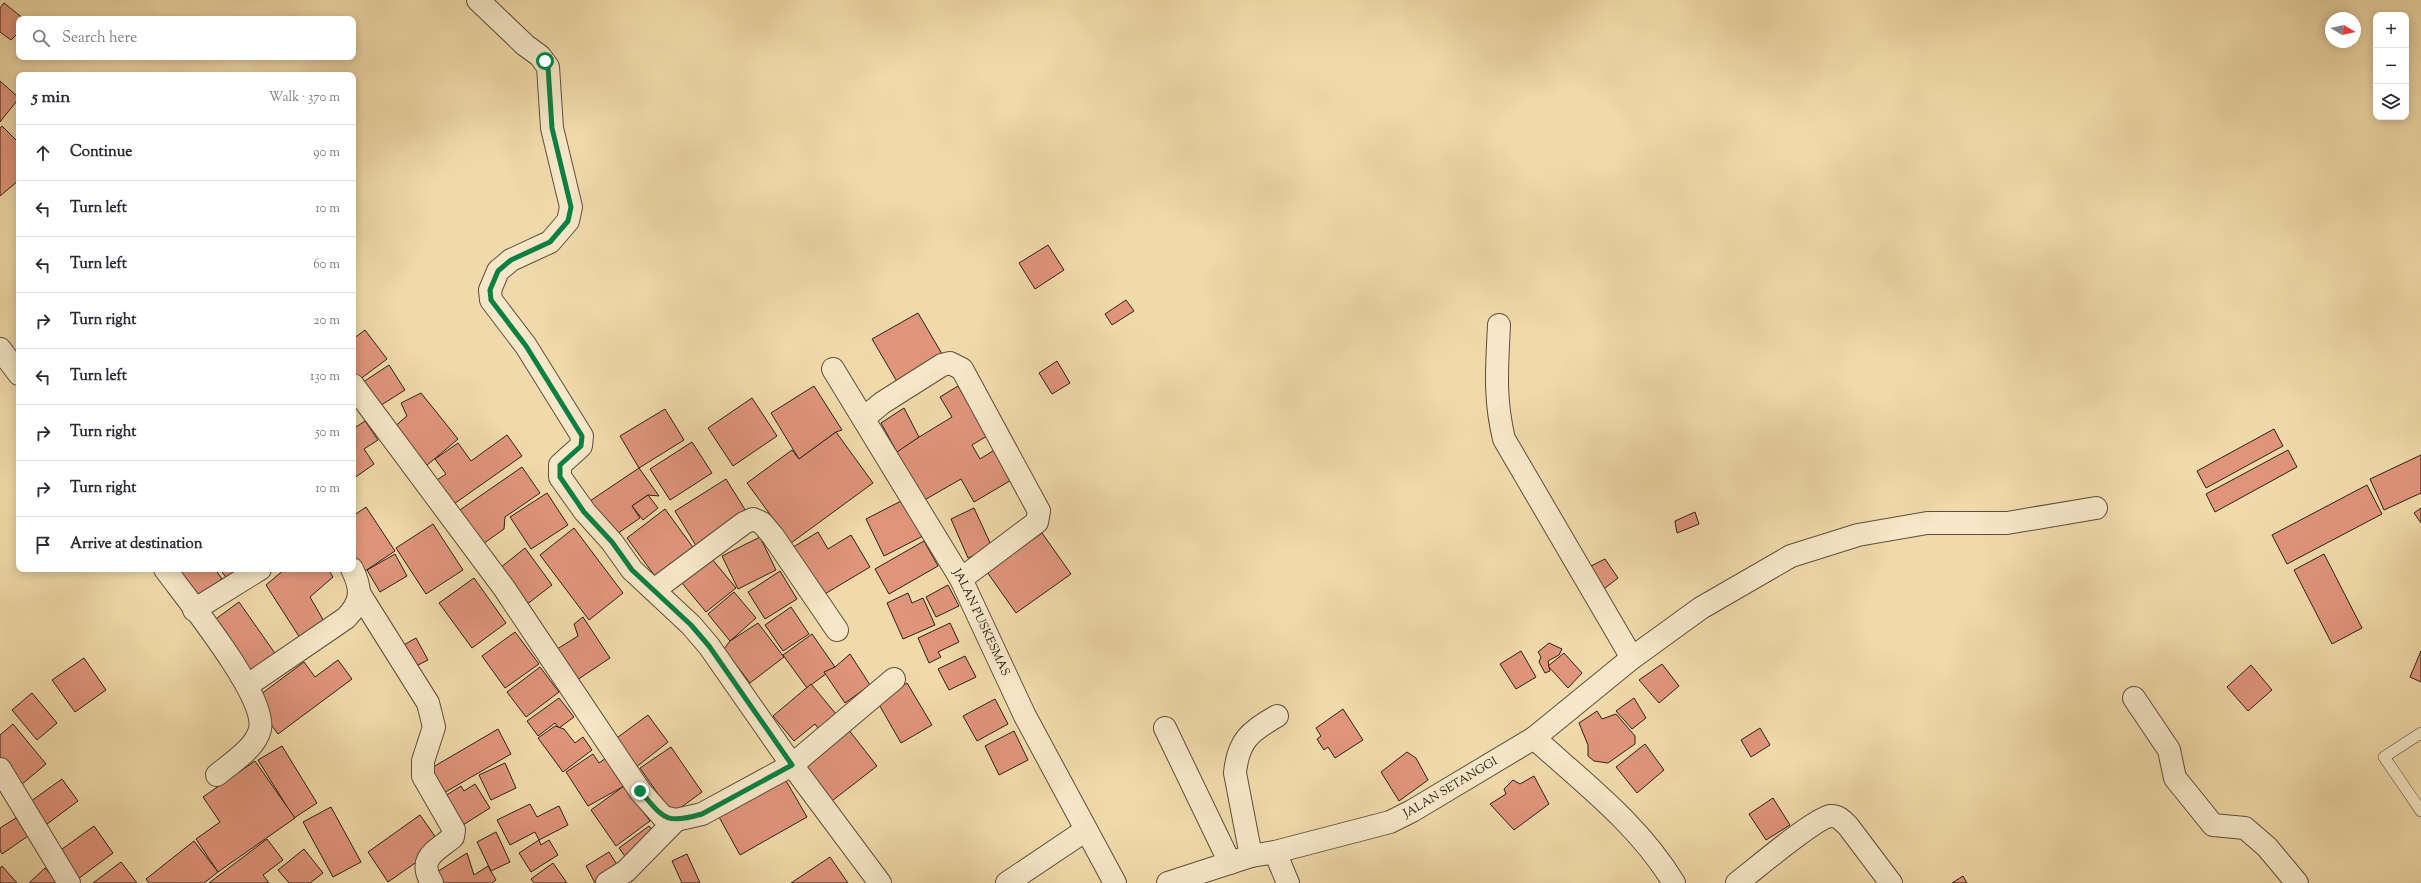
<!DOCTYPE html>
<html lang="en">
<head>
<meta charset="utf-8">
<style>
	:root { --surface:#fff; --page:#f2f2f3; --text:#2b2b33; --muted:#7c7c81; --line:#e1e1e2 }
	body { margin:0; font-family:"Sorts Mill Goudy",serif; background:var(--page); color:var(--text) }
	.controls { position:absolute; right:12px; top:12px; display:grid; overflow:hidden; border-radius:8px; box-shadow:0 2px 10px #0003 }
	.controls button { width:36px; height:36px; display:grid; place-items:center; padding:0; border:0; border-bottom:1px solid var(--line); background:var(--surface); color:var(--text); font:20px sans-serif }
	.compass { position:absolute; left:2325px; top:12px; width:36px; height:36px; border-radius:50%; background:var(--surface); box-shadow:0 2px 10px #0003; rotate:99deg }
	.stop { position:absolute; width:12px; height:12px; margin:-9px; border:3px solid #0b8043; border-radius:50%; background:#fff }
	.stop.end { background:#0b8043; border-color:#fff; box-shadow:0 1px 4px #0008 }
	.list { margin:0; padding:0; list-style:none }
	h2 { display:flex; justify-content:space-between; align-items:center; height:52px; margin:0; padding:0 16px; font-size:17px }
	h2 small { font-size:13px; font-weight:400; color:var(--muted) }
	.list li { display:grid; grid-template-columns:26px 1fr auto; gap:12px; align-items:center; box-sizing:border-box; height:56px; padding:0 16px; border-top:1px solid var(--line) }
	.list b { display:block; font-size:15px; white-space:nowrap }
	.list em { font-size:13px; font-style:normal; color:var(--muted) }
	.icon { flex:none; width:22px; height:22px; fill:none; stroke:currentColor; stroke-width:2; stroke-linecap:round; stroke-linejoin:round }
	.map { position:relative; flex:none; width:2421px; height:883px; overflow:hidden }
	.search { position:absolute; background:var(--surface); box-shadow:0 2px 10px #0003; left:16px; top:16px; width:340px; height:44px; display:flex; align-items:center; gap:10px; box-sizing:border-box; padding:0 14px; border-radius:8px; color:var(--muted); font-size:15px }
	.panel { position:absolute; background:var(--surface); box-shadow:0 2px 10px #0003; left:16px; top:72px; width:340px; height:500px; border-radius:8px }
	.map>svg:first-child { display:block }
	.building { fill:#e0957b; stroke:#2c211a }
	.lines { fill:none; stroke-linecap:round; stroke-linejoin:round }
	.service-casing { stroke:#5d4f3e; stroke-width:12 }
	.minor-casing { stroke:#5d4f3e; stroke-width:24 }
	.service { stroke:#f5e7c7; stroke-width:11 }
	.minor { stroke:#f5e7c7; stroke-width:22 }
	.route { stroke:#0b8043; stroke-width:5 }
	.labels { text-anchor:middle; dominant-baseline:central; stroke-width:3.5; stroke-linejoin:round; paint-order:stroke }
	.street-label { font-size:12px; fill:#2c211a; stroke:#f5e7c7 }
</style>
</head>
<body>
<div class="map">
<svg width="2421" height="883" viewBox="0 0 2421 883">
	<rect width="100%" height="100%" fill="#f0daa9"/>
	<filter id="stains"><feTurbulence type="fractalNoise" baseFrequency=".005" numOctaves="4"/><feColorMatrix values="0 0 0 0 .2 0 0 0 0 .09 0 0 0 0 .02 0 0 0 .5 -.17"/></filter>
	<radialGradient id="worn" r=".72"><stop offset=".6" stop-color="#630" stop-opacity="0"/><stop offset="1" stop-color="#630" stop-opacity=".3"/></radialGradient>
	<g class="building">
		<polygon points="4,3 24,19 19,19 19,32 11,40 0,32 0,8"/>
		<polygon points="0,81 19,98 0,122"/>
		<polygon points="2,126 19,143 19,180 0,196 0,128"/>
		<polygon points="1048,245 1064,270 1035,289 1019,263"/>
		<polygon points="1126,300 1134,311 1112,325 1105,314"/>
		<polygon points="918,313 945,359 899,385 872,339"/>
		<polygon points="365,330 387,359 355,383 353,380 353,339"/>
		<polygon points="1057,361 1070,383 1052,394 1039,373"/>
		<polygon points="389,365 405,390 372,411 357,386"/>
		<polygon points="814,386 842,430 836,432 799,459 771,413"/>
		<polygon points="958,386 987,436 972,445 980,459 996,449 1013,479 974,502 961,479 921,502 893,453 952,417 940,397"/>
		<polygon points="421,393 458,439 426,466 394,427 407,416 401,403"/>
		<polygon points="752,398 777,436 733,466 708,428"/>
		<polygon points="904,408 919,437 897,452 881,423"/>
		<polygon points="665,409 684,440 639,468 620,436"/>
		<polygon points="365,421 378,440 364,449 374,464 353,479 353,429"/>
		<polygon points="2274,429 2283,446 2206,488 2197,471"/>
		<polygon points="836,432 873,483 791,543 747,483 792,450 799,459"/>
		<polygon points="507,435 522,456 451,506 434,482 446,474 435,459 458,443 471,461"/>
		<polygon points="692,442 712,473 670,500 650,469"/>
		<polygon points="2288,450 2297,467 2215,512 2206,494"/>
		<polygon points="2421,455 2421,493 2384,510 2370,479"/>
		<polygon points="522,467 540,493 505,517 504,529 480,546 457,512"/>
		<polygon points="639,468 659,496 648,495 632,506 640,518 611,538 587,503"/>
		<polygon points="726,479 749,516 698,549 675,511"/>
		<polygon points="2367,485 2382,514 2287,564 2272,535"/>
		<polygon points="547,493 568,525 531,549 510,517"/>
		<polygon points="648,495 658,508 643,520 632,506"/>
		<polygon points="905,499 923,536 884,556 866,519"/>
		<polygon points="366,507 395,551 359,575 353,566 353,516"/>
		<polygon points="974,508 992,547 968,558 951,519"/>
		<polygon points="2421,508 2421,523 2414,513"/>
		<polygon points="665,509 695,550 657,579 627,538"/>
		<polygon points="1695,512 1699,524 1677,533 1675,521"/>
		<polygon points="433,524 463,570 426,594 396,548"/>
		<polygon points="574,528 623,593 589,620 540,555"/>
		<polygon points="818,532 828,549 851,535 870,567 818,598 790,549"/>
		<polygon points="1042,533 1071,574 1016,613 987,572"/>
		<polygon points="760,537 776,570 738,589 722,556"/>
		<polygon points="924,541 938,566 889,594 875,569"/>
		<polygon points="525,548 552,585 522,608 495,572"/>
		<polygon points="395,554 407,576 380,592 367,570"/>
		<polygon points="2324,554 2362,628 2332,644 2294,570"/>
		<polygon points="712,559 736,588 706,612 682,583"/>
		<polygon points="1605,559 1618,578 1600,592 1587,568"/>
		<polygon points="168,569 215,569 222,579 192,601"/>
		<polygon points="220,569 242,569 227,579"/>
		<polygon points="285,569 328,569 333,577 310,597 325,623 300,638 266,585"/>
		<polygon points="780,571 797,599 765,619 748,592"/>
		<polygon points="474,578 506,623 472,648 439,603"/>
		<polygon points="948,585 959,606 936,617 926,597"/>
		<polygon points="734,592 756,618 730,641 708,614"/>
		<polygon points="908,593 912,603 923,598 935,625 903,639 887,603"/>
		<polygon points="239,602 279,659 248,681 213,621"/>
		<polygon points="791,607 809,634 783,651 765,625"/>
		<polygon points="583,617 610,658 574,682 554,651 578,636 574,624"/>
		<polygon points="758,623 784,657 750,683 724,649 730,641"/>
		<polygon points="950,623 959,642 938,652 941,657 929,663 918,638"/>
		<polygon points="515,632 539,664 505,688 482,656"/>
		<polygon points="812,634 835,667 807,688 783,655"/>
		<polygon points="416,638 428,660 412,668 400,647"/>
		<polygon points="1549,643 1562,649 1559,655 1548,661 1550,671 1545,673 1539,662 1541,657 1538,652"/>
		<polygon points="1521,651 1536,677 1516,689 1500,664"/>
		<polygon points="2421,651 2421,682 2410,677"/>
		<polygon points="1564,653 1582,673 1568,688 1548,666"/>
		<polygon points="850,654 870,685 845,703 824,672 835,667"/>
		<polygon points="965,656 976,677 949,690 938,669"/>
		<polygon points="84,658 106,690 75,712 52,680"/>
		<polygon points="338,660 352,679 278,734 253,700 304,662 315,677"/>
		<polygon points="1662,664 1679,686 1659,703 1639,680"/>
		<polygon points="2251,665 2272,690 2248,711 2227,687"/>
		<polygon points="540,667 559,692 526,717 507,692"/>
		<polygon points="907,683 932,725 901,743 877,701"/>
		<polygon points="811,684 841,720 823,735 815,724 794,741 773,716"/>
		<polygon points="32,693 57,723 37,740 12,710"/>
		<polygon points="559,698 574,717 559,728 555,723 538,736 527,721"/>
		<polygon points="1634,698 1646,718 1632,729 1616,711"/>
		<polygon points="995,699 1008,724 977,741 963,716"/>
		<polygon points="1343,709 1363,740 1335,758 1328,747 1324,750 1317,739 1321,736 1316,728"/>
		<polygon points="1597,711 1602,719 1616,714 1635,736 1635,744 1608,763 1594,761 1588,756 1588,745 1579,723"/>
		<polygon points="648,715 668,742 635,768 614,740"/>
		<polygon points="13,724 46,764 22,784 0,757 0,735"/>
		<polygon points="555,726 564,729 575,743 583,737 592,750 563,772 538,738"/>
		<polygon points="1760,728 1770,745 1751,757 1741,740"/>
		<polygon points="498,729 511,754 442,794 428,770"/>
		<polygon points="848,729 877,766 828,804 799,767"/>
		<polygon points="1014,731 1028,760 999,775 985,746"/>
		<polygon points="1645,744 1664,770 1637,793 1616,767"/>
		<polygon points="282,746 317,803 294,818 258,760"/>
		<polygon points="671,747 702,792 672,814 640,768"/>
		<polygon points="1407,752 1416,758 1428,780 1399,801 1381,772"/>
		<polygon points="593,754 599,763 609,756 624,786 588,806 566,772"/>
		<polygon points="255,761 295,818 218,872 196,839 220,822 203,797"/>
		<polygon points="505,763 516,788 491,800 479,775"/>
		<polygon points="1534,776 1549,804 1514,830 1490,804 1506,794 1504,789 1513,780 1520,784"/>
		<polygon points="62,779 78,801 43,827 27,804"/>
		<polygon points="785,779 807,817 740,855 719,817"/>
		<polygon points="475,784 490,808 463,825 445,796 461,786 464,791"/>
		<polygon points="624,786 650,821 616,846 591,810"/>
		<polygon points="1773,798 1790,825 1766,840 1749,814"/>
		<polygon points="530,804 537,817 559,806 568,825 539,840 535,832 510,845 497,820"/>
		<polygon points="331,807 361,862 333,877 303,822"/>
		<polygon points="420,815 441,845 388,882 368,852"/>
		<polygon points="16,818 28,836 2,854 0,850 0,828"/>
		<polygon points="94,826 113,853 78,879 58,852"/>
		<polygon points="649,826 662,843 632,866 619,848"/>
		<polygon points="496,832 510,862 491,871 477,842"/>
		<polygon points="267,839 283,860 263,875 269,883 209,883"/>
		<polygon points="539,840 541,845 549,840 558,855 531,872 519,853"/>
		<polygon points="194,841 218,872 204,883 149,883 146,879"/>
		<polygon points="304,849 323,873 310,883 289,883 278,870"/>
		<polygon points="609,852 619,868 595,883 586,866"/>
		<polygon points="467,853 474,875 488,866 496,880 492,883 444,883 437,872"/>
		<polygon points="687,854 700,883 682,883 672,861"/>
		<polygon points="830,857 848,883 791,883"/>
		<polygon points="121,862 137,883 93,883"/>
		<polygon points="553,863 567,883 534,883 531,879"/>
		<polygon points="2,866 17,883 0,883 0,868"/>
		<polygon points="45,868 58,883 29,883"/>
		<polygon points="1963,876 1967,883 1952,883"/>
	</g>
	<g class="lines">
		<g class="service-casing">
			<polyline id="service" points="2421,733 2384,757 2421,811"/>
		</g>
		<g class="minor-casing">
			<g id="minor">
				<polyline points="478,0 525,45 540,56 548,67 552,128 571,207 568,221 550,242 511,260 498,271 490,290 491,300 526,346 582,436 581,446 560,465 560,477 585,512 612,542 632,570 691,625 709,646 792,765 880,883"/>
				<path d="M1499 325C1497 367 1494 398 1504 439L1632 658"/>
				<polyline points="0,349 19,374"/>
				<path id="s1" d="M833 369 961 579 1025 716 1115 883"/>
				<polyline points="353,385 504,588 640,791 663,817 676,820 702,814 792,765 894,679"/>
				<polyline points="864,418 882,403 942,365 950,363 962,369 1039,511 1037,522 961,579"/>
				<path d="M165 569C186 598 267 696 260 729 256 748 231 763 217 775"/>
				<polyline points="654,590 744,523 753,519 762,523 773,536 837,630"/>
				<path d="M359 593 428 703 434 727 423 761V776L454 830 453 837C435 852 417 858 432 883"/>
				<polyline points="194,610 260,569"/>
				<path d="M248 685 346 618C362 602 362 589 352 569"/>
				<polyline points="2134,698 2169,750 2175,778 2213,825 2245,828 2267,847 2297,883"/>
				<polyline points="1165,728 1230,863"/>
				<path d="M1534 738C1584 783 1639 825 1674 883"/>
				<polyline points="0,769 69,883"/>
				<polyline points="1275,852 1288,883"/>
				<path d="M1251 856 1235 773C1238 741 1250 731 1277 716"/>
				<polyline points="607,883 626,871 676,820"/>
				<polyline points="1007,883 1086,830"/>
				<path id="s2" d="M1168 883 1251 856 1275 852 1390 822 1412 811 1534 738 1632 658 1701 608 1791 556 1858 535 1927 523H2007L2096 508"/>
				<path d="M1737 883C1754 870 1814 819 1830 816 1838 815 1843 821 1848 826L1891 883"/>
			</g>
		</g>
		<use href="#service" class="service"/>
		<use href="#minor" class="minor"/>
	</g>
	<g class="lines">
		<path class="route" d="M545 61 548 67 552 128 571 207 568 221 550 242 511 260 498 271 490 290 491 300 526 346 582 436 581 446 560 465V477L584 512 612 542 632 570 691 625 709 646 792 765 702 814C664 825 664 818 640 791"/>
	</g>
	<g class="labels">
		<g class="street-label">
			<text stroke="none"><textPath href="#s1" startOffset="294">JALAN PUSKESMAS</textPath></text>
			<text stroke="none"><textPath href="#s2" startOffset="300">JALAN SETANGGI</textPath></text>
		</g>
	</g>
	<rect width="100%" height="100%" filter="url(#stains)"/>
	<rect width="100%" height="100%" fill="url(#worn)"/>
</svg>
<div class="controls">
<button>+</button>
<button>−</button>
<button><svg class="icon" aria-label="layers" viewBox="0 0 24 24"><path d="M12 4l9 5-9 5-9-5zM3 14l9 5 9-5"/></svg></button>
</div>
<svg class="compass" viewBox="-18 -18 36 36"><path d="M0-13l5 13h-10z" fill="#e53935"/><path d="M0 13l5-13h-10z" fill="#7c7c81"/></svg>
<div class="stop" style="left:545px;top:61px"></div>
<div class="stop end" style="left:640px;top:791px"></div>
<div class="search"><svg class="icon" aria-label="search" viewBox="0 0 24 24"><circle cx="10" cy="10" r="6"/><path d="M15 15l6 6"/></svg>Search here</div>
<section class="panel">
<h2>5 min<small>Walk · 370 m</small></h2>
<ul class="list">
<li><svg class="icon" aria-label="ahead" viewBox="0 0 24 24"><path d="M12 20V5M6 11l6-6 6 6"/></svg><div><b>Continue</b></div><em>90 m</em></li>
<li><svg class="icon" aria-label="left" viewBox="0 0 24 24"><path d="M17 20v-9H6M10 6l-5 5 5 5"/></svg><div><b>Turn left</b></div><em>10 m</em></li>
<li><svg class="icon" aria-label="left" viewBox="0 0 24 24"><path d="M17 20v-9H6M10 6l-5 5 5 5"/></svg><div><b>Turn left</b></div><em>60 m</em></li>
<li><svg class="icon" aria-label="right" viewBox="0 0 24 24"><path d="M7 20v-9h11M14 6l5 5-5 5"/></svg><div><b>Turn right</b></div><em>20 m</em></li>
<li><svg class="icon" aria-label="left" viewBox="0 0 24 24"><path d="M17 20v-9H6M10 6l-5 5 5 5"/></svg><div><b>Turn left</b></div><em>130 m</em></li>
<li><svg class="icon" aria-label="right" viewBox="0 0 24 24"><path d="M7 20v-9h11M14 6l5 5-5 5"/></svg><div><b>Turn right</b></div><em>50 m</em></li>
<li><svg class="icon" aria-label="right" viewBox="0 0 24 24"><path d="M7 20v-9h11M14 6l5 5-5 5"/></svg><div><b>Turn right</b></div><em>10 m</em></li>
<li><svg class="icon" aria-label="arrive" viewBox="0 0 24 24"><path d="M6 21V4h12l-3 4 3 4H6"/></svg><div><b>Arrive at destination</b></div></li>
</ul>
</section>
</div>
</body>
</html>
